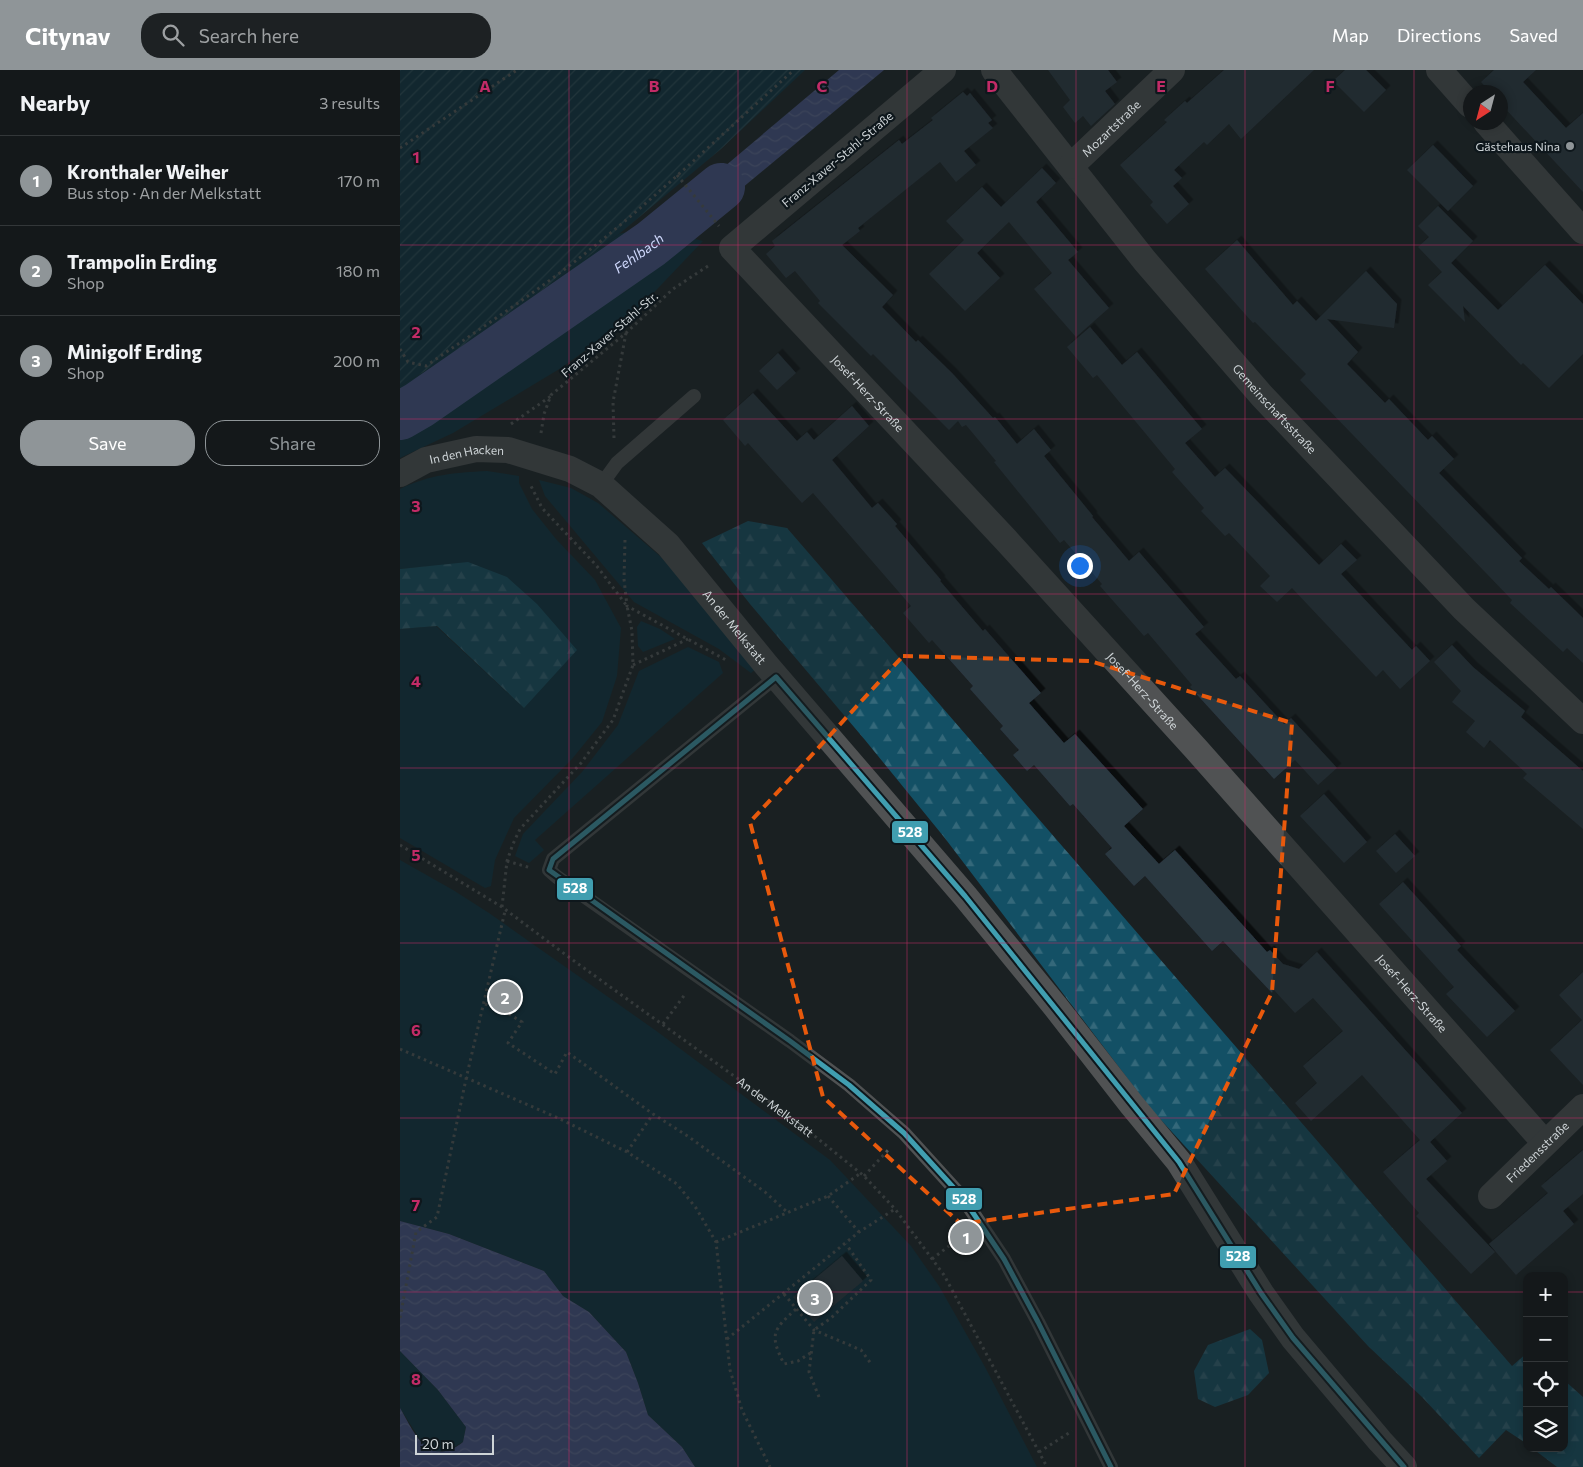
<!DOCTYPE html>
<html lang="en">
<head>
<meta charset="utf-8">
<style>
	:root { --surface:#14181a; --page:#1d2123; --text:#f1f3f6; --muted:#9da0a2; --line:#333739; --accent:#8f9598 }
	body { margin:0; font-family:Commissioner,sans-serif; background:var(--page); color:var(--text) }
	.controls { position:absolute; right:15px; bottom:15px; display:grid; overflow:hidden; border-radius:10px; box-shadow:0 2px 8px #0003 }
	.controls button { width:45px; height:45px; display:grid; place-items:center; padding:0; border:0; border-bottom:1px solid var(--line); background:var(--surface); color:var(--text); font:25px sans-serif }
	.compass { position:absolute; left:1063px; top:15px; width:45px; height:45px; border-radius:50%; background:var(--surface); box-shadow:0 2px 8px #0003; rotate:216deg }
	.scale { position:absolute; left:15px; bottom:12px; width:79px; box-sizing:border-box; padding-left:5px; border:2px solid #ced4d7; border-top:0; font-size:14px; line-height:18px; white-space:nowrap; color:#ced4d7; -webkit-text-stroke:4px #0e171c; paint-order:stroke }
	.you { position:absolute; left:679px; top:495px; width:18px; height:18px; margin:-12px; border:4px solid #fff; border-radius:50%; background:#1a73e8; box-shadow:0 0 0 8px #1a73e833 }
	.badge { display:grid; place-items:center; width:32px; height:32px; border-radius:50%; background:var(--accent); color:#fff; font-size:16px; font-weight:700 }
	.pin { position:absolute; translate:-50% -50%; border:2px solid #fff; box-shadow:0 1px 5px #0006 }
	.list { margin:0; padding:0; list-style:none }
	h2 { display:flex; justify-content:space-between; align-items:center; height:65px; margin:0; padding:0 20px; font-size:21px }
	h2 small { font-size:16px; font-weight:400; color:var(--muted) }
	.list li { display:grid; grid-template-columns:32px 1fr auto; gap:15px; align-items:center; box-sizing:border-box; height:90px; padding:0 20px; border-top:1px solid var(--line) }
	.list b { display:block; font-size:19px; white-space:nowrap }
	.list p { margin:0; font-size:16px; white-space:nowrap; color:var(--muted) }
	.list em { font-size:16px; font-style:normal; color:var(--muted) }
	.actions { display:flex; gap:10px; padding:15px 20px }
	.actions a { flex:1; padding:11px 0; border:1px solid var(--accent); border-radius:20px; text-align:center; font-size:18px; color:var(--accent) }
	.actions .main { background:var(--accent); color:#fff }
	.icon { flex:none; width:28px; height:28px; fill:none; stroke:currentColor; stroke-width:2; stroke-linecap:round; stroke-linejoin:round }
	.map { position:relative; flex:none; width:1183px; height:1397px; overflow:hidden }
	header { display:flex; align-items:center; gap:30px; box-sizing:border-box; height:70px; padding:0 25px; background:var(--accent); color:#fff }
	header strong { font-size:24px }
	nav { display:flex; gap:28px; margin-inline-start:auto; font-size:18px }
	.search { width:350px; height:45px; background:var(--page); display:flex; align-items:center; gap:12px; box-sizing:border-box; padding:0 18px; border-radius:20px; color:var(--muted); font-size:19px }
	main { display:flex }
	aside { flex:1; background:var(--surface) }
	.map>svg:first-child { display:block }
	.grass { fill:#09303e }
	.forest { fill:url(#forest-firs) }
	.garden { fill:url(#garden-furrows) }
	.water { fill:url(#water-waves) }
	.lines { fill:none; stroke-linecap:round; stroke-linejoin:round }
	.river { stroke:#4b568c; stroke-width:48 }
	.building { fill:#2b3741; filter:url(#shadow) }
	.path { stroke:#575a5a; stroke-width:3; stroke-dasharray:2.5 4; stroke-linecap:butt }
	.service { stroke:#505253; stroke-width:14 }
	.minor { stroke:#505253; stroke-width:26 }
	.bus-1-casing { stroke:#0e171c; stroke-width:9 }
	.bus-1 { stroke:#409eb0; stroke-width:5 }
	.marked { fill:none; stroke:#e8590c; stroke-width:4; stroke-dasharray:10 6; stroke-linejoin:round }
	.grid { fill:none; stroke:#c32b67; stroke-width:1; stroke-opacity:0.55 }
	.poi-dot { fill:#8f9598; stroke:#0e171c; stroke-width:2 }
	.labels { text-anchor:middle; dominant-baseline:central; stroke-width:4.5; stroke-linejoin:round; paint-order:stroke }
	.street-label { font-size:12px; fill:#ced4d7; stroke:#0e171c }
	.poi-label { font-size:12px; fill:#ced4d7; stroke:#0e171c; text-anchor:end }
	.water-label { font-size:14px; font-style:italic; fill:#cfd8fc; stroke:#0e171c }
	.grid-label { font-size:16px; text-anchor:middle; font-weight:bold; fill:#c32b67; stroke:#0e171c; stroke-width:4.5; stroke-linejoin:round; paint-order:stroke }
	.line-badge { stroke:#0e171c; stroke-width:2 }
	.badge-label { font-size:14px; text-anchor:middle; font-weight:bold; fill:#fff }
</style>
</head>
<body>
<header>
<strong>Citynav</strong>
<div class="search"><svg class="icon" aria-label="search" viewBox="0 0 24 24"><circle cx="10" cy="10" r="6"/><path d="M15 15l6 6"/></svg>Search here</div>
<nav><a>Map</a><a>Directions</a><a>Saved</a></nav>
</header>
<main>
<aside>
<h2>Nearby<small>3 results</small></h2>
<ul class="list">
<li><span class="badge">1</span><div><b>Kronthaler Weiher</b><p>Bus stop · An der Melkstatt</p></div><em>170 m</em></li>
<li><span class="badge">2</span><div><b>Trampolin Erding</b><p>Shop</p></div><em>180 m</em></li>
<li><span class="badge">3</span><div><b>Minigolf Erding</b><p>Shop</p></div><em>200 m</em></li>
</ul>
<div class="actions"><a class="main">Save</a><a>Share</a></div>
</aside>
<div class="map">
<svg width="1183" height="1397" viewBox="0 0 1183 1397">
	<defs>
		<pattern id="forest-firs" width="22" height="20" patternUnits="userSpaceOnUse" patternTransform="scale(1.25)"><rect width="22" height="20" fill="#135065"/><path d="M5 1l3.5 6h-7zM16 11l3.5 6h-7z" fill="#34687a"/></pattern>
		<pattern id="garden-furrows" width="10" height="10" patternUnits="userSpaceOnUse" patternTransform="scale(1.25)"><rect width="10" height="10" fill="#09303e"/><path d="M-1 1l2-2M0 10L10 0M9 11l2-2" fill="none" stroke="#2c4d59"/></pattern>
		<pattern id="water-waves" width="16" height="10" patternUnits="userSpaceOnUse" patternTransform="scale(1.25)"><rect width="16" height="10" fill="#4b568c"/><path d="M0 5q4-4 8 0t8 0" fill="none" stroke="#646d9b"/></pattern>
		<filter id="shadow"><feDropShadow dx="4.5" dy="-4.5" stdDeviation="0" flood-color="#0009"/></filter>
	</defs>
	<rect width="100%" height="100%" fill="#1a2022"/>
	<g class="grass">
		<polygon points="247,157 303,171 242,235 211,262 161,298 53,363 0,388 0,316 40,292 134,226 219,164"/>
		<path d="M87 401 119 406V413L132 439 156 469 195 510 221 558 217 606 202 652 172 689 114 748 95 790 91 816 85 818 0 768V559L36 556 124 638 33 496 0 499V419C31 404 54 403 87 401Z"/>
		<polygon points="139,410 171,418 198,433 261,487 358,597 351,603 319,579 234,532 145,426"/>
		<polygon points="241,551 260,559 275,569 243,582 238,576 237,557"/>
		<polygon points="288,577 319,592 323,603 135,770 144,780 129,793 115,786 123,764 182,702 218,655 239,601"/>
		<polygon points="0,790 53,820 89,843 255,960 430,1090 511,1176 539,1216 585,1297 637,1397 295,1397 282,1377 248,1345 238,1313 226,1282 189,1242 163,1226 144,1201 49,1164 0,1151"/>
		<polygon points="0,1281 38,1320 66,1357 63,1372 49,1380 35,1382 24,1376 0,1338"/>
	</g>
	<g class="forest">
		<polygon points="348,451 387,458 1112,1296 1127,1283 1127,1374 1106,1360 1079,1388 1022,1327 968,1276 750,1038 544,767 465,670 350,534 302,473"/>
		<polygon points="68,492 107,507 137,534 177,580 124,638 37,556 0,559 0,499"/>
		<polygon points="850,1259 862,1270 869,1303 848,1325 815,1337 798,1329 794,1301 808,1275"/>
		<polygon points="1164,1310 1183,1327 1183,1397 1157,1397 1132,1378 1164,1378"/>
	</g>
	<polygon class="garden" points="0,0 405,0 321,79 219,164 134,226 40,292 0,316"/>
	<g class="water">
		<polygon points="439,0 484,0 288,163 255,155"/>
		<path d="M0 1151 49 1164 144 1201 163 1226 189 1242 226 1282 238 1313 248 1345 282 1377 295 1397H0V1338C11 1356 23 1389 49 1380 54 1379 59 1375 63 1372L66 1357 38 1320 0 1281Z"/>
	</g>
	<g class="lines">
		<path class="river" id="s1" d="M0 346 19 335 251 174 321 117"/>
	</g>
	<g class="building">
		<polygon points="648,0 708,0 717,12 705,21 715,34 691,56 683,46 675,53 663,37 670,30"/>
		<polygon points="824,0 914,0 841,69 829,54 807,75 804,72 774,100 782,108 773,116 789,134 767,154 750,135 753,132 720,95 767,52 764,50 785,31 787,33"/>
		<polygon points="945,0 966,0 986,20 964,42 933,11"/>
		<polygon points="1094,0 1136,0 1123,12 1166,58 1183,43 1183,122 1100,33 1100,22 1090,22 1081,12"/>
		<polygon points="563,22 567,26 570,23 592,50 588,53 593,58 564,81 576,95 556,112 540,92 458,158 460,161 442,175 493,225 482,237 516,272 518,270 552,303 593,348 595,347 617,374 634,359 651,380 644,386 693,446 692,447 729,491 739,482 804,557 795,564 836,609 840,606 884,654 891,648 937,698 918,715 895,690 874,709 790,617 792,615 748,563 744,566 700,516 702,514 664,470 660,473 594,392 596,391 566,355 562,357 558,351 549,360 473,284 471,286 418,233 420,231 395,201 386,208 366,184 375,176 372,171 499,70 502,74 533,50 531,48"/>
		<polygon points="1033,75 1073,116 1048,141 1007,100"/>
		<polygon points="642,98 656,113 636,132 678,182 668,190 709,238 676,267 634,219 652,203 609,152 577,183 600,208 565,241 529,204 564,170 546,151 582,117 601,137"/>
		<polygon points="1038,136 1073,171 1051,193 1098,240 1145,195 1183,234 1183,284 1149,318 1123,293 1121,295 1063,236 1065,252 1028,215 1042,202 1018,177 1029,167 1018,156"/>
		<polygon points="837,170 893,235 897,231 916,251 966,201 997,234 994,258 927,249 958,282 947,294 985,333 989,329 1028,370 1032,366 1054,389 1039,403 1122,488 1119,491 1149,519 1151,517 1183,548 1183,593 1167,578 1163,582 1110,533 1112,530 900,310 906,304 855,252 853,253 805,199"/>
		<polygon points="690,257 722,295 737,282 802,359 785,373 815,407 825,398 919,495 941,474 957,490 941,504 1012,580 1016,576 1030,591 1000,619 983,600 976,607 892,518 877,532 860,516 870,506 829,463 825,466 801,441 804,438 772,402 775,399 697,305 693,308 667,277"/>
		<polygon points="378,283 396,303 377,320 359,301"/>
		<polygon points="353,323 397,371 407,362 414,370 452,336 469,356 432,390 472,438 478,433 497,454 495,456 541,510 540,511 583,561 585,559 641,623 629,633 664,673 675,664 743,739 724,756 759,794 752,800 775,780 867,882 870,880 883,894 899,899 917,882 1062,1043 1030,1072 1047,1091 1026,1109 1095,1182 1071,1204 1016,1146 1019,1143 983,1102 1020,1070 962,1005 911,1051 895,1033 917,1013 903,996 943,961 913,928 895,943 874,920 872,923 823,871 812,881 745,806 734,816 705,784 712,778 673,734 670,736 634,695 627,701 613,685 619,680 600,659 603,656 570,619 573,616 532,570 529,573 503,543 511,536 446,461 413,423 402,433 348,373 345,376 323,350"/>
		<polygon points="1052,575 1073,597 1125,641 1121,647 1183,701 1183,759 1123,708 1127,704 1090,670 1084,678 1066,662 1075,651 1052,632 1061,621 1034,592"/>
		<polygon points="924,724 967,772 944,793 900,746"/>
		<polygon points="995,764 1015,786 996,803 976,781"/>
		<polygon points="1003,812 1061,876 1057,880 1115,941 1087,967 1046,924 1054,917 979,834"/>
		<polygon points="1183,902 1183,1015 1150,980 1182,950 1159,925"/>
		<polygon points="1183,1080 1183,1124 1163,1141 1174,1154 1116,1205 1089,1174 1148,1123 1141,1116"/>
		<polygon points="442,1186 463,1211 414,1252 393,1227"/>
	</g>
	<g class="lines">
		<g class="path">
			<polyline points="0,78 117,0"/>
			<polyline points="277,105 319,156"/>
			<path d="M0 279 8 292 26 296C78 260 132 225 182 186 256 128 324 62 394 0"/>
			<polyline points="111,354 151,326"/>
			<polyline points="141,363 144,344 151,325 226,263 273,219 311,194"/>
			<polyline points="214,368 213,332 226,263"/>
			<polyline points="225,470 224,509 227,536 326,590"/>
			<polyline points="233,595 288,569"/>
			<path id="s2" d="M0 775 102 837 170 888 348 1016 406 1059 464 1106 495 1139 544 1205 647 1397"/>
			<polyline points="107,791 131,798"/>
			<polyline points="102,837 107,791 113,774 120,759 181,693 213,650 233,595 232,561 227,536 196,495 142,438 131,416"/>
			<polyline points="85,934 104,941 122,952 108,973 155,1004 167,982 253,1044 289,1067 365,1122 387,1142"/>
			<polyline points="263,954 286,923"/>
			<polyline points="0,979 158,1048 227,1082 277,1114 296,1138 316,1172 330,1300 342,1340 370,1397"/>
			<polyline points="227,1082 253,1044"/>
			<polyline points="464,1106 490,1078"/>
			<polyline points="428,1126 459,1162"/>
			<polyline points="316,1172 428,1126 461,1103"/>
			<polyline points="532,1189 549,1176"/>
			<polyline points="384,1224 414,1260 461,1280 472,1295"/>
			<path d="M396 1239C373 1260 369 1264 384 1294L398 1291 412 1282"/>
			<polyline points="0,1248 16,1162 37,1147 66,1009 105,841"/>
			<polyline points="327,1269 459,1162 495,1139"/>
			<polyline points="419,1327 409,1302 414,1260 431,1248 471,1210 446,1174"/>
			<polyline points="639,1382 672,1361"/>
		</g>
		<g class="service">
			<polyline points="201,415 217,393 294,326"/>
			<polyline points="376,607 153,789 149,800 157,807 390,971 449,1015 504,1063 563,1128 604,1189 638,1252 711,1397"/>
		</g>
		<g class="minor">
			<path id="s3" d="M543 0 332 178 606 470 796 679 1145 1073"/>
			<path id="s4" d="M594 0 745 191 862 326 1064 539 1183 651"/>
			<polyline points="1039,0 1070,35"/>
			<polyline points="1086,52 1183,161"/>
			<path id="s5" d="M671 96 772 0"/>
			<path id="s6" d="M0 404 26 390 76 379 108 380 170 399 201 415 268 475 367 596 565 826 655 936 732 1035 779 1092 861 1223 893 1268 980 1371 1004 1397"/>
			<path id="s7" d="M1091 1126 1183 1037"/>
		</g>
		<g class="bus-1-casing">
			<polyline id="bus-1" points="711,1397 638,1252 604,1189 563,1128 504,1063 449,1015 390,971 149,800 153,789 376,607 565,826 779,1092 861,1223 893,1268 1004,1397"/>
		</g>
		<use href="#bus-1" class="bus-1"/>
	</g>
	<path d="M0 0H1183V1397H0ZM503 586 690 591 892 653 872 922 774 1124 561 1154 423 1027 350 752Z" fill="#1a2022" fill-opacity=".55" fill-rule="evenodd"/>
	<path class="marked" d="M503 586 690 591 892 653 872 922 774 1124 561 1154 423 1027 350 752Z"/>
	<path class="grid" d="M169 0V1397M338 0V1397M507 0V1397M676 0V1397M845 0V1397M1014 0V1397M0 175H1183M0 349H1183M0 524H1183M0 698H1183M0 873H1183M0 1048H1183M0 1222H1127M1164 1222H1183"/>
	<circle class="poi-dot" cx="1170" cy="76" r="5"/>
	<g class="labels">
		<g class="street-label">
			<text stroke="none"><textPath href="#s5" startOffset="55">Mozartstraße</textPath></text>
			<text transform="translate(437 89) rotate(-40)">Franz-Xaver-Stahl-Straße</text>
			<text transform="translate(209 264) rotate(-41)">Franz-Xaver-Stahl-Str.</text>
			<text stroke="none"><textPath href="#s3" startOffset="475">Josef-Herz-Straße</textPath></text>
			<text stroke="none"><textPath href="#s4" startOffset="440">Gemeinschaftsstraße</textPath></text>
			<text stroke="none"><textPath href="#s6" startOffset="71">In den Hacken</textPath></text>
			<text stroke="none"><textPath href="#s6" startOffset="408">An der Melkstatt</textPath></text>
			<text stroke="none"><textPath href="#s3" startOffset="880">Josef-Herz-Straße</textPath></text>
			<text stroke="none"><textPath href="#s3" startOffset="1285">Josef-Herz-Straße</textPath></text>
			<text stroke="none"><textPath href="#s2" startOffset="458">An der Melkstatt</textPath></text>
			<text stroke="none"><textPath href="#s7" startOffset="64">Friedensstraße</textPath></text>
		</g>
		<g class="poi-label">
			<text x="1160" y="76">Gästehaus Nina</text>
		</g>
		<g class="water-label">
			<text stroke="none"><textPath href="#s1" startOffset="289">Fehlbach</textPath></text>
		</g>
	</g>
	<g class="grid-label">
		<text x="85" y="22">A</text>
		<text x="254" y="22">B</text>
		<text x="422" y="22">C</text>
		<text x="592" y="22">D</text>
		<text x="761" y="22">E</text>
		<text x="930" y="22">F</text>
		<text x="16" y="93">1</text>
		<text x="16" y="268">2</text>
		<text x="16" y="442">3</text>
		<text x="16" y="617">4</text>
		<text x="16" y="791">5</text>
		<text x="16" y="966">6</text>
		<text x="16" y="1141">7</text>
		<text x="16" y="1315">8</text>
	</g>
	<g class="line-badge">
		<rect x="491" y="750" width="38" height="24" rx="5" fill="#409eb0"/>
		<rect x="156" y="807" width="38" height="24" rx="5" fill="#409eb0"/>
		<rect x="545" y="1117" width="38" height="24" rx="5" fill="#409eb0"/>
		<rect x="819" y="1175" width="38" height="24" rx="5" fill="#409eb0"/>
	</g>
	<g class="badge-label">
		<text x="510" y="767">528</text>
		<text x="175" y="823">528</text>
		<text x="564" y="1134">528</text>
		<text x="838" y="1191">528</text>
	</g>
</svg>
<div class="controls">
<button>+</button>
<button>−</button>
<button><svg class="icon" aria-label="locate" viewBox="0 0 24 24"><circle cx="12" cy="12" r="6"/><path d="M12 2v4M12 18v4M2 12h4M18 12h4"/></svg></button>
<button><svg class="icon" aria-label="layers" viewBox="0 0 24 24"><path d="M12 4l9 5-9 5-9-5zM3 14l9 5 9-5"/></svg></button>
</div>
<svg class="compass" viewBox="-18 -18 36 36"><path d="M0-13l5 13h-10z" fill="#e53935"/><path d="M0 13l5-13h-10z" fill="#9da0a2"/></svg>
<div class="scale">20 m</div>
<div class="you"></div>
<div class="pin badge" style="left:566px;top:1167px">1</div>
<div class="pin badge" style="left:105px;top:927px">2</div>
<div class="pin badge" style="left:415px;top:1228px">3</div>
</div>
</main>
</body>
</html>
